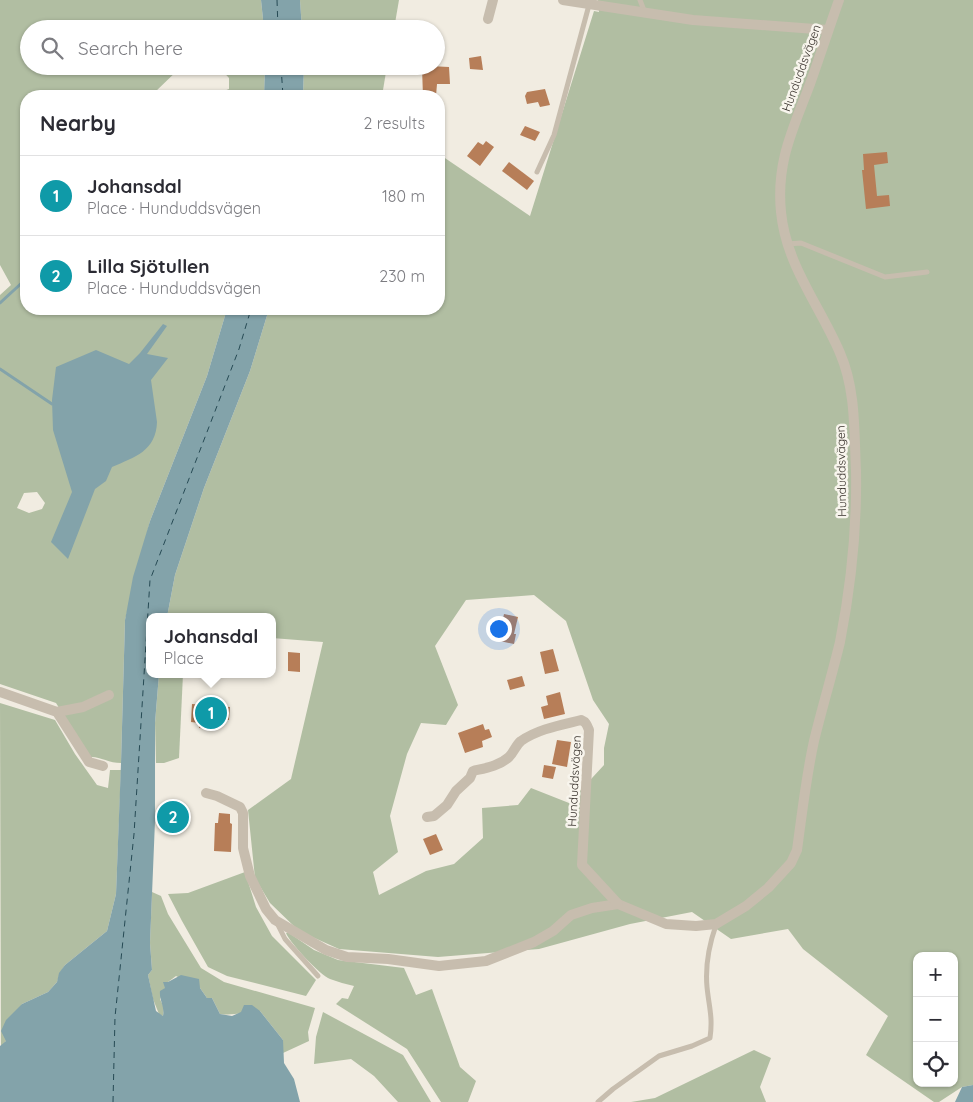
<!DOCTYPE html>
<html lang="en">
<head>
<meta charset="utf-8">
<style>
	:root { --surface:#fff; --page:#f7f7f7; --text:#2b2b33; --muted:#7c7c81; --line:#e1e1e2; --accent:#7c3aed }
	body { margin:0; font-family:Quicksand,sans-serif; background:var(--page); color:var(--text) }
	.controls { position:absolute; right:15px; bottom:15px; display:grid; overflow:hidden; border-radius:10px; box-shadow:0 1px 4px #0004 }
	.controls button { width:45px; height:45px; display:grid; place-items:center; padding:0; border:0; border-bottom:1px solid var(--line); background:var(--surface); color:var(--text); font:25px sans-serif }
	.you { position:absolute; left:498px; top:628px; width:18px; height:18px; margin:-12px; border:4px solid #fff; border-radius:50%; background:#1a73e8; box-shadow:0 0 0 8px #1a73e833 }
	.badge { display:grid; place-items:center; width:32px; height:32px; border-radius:50%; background:var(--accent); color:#fff; font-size:16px; font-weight:700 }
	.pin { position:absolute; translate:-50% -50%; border:2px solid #fff; box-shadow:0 1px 5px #0006 }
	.popup { position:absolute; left:146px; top:613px; width:130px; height:65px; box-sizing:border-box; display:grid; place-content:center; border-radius:10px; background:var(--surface); filter:drop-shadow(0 1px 4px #0005); font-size:16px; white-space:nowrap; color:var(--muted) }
	.popup b { font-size:19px; color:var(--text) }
	.popup::after { content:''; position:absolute; left:50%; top:100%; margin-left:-10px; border:10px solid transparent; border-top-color:var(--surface) }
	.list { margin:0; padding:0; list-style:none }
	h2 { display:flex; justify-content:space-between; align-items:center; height:65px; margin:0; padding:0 20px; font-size:21px }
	h2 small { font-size:16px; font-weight:400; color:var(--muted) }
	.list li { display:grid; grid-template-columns:32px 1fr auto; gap:15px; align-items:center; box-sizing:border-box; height:80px; padding:0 20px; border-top:1px solid var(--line) }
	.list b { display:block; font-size:19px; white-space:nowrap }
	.list p { margin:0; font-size:16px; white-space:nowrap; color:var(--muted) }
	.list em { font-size:16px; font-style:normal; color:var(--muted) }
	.icon { flex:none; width:28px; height:28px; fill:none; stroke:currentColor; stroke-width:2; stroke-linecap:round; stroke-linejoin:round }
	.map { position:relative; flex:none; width:973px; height:1102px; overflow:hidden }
	.search { position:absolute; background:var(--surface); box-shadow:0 1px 4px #0004; left:20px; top:20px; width:425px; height:55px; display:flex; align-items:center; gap:12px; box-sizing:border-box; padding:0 18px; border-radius:28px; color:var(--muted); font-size:19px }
	.panel { position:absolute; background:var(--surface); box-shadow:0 1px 4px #0004; left:20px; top:90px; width:425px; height:225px; border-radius:20px }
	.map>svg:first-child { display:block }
	.green { fill:#b1bea2; fill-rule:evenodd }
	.water { fill:#83a3aa }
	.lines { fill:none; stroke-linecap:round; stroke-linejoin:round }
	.stream { stroke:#83a3aa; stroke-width:3 }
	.ferry { stroke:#264a54; stroke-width:1; stroke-dasharray:6 5; stroke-linecap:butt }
	.building { fill:#b77e58 }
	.lane { stroke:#c7bdae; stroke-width:5 }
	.street { stroke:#c7bdae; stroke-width:10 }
	.labels { text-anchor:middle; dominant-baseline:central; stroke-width:5; stroke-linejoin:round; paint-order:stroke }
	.street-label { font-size:12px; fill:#37312b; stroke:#f8f5ed }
</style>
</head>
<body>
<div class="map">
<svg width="973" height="1102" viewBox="0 0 973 1102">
	<rect width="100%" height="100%" fill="#f1ece1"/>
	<g class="green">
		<path d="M0 0H261L264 29H29V66H182L154 93 188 92 214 95 229 89V78L218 66H265L264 96H26V309H227L207 376 150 521 125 620 121 763C109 763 99 756 90 757L56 703 0 684V295L11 285 0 265ZM37 492 45 503 42 509 29 513 17 508 24 493Z"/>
		<polygon points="300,0 399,0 394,29 302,29"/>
		<path d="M598 0H973V1085L962 1087 939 1102H934L866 1055 888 1016 803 949 788 929 731 939 692 912 630 924 539 949 438 957 339 949 299 931 270 903 255 878 248 810 291 779 323 642 272 638V617H167L175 575 204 488 250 371 269 309H439V154L530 216 594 11 599 12ZM534 595 566 621 593 700 609 724 604 748V765L569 803 531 788 518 805 482 808 483 838 454 864 426 871 379 895 373 872 398 852 390 816 407 754 421 723 446 725 458 705 435 646 466 600ZM917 956H954V1083H917Z"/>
		<polygon points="304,66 387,66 382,96 303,96"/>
		<polygon points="159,674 183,674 179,758 164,763 156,763 155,723"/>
		<polygon points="0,703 55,720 75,754 97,785 108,788 110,770 121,770 116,894 107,931 65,965 60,973 57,982 48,992 22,1004 6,1041 1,1047"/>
		<polygon points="245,872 256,907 272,936 316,980 306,996 227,976 208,967 182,921 168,894 188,893"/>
		<path d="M152 892 161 896 168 914 201 968 224 982 315 1008 308 1032 309 1041 283 1053V1040L260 1011C246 1012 233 1016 220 1014L212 998H207L200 988 176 976 168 982 160 999 164 1008 163 1016 159 1014 153 999 148 975 152 970 150 943Z"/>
		<path d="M286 933H289L314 950 338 960 404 968 416 995 432 989 460 1067 476 1081 468 1102H441L407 1049 336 1004 342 998 348 999 354 986C346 984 338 982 330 979 321 976 290 943 286 933Z"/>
		<polygon points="323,1012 403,1055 431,1102 398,1102 374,1076 351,1059 314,1064 316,1037"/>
		<polygon points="754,1050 771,1058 760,1087 766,1102 631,1102 655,1098"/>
	</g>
	<g class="water">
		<polygon points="261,0 300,0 302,29 264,29"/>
		<polygon points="265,66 304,66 303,96 264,96"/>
		<path d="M227 309H269L250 371 204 488 175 575 167 617H150V674H159L155 723V821L150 943 152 970 148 975 156 1011 163 1016C165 1007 159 1000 160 991L165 988 163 982H168L181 975 199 979 200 988 207 998H212L220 1014 232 1016 241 1012 244 1005H252L260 1011 283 1040 284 1063 294 1079 300 1102H0V1046L6 1041 1 1031 6 1020 22 1004 48 992 57 982 59 973 65 965 107 931 116 894 121 763 125 620 133 577 150 521 207 376Z"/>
		<path d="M163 324 167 326 147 354 168 358 151 380 157 422C156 451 135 457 112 467L106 481 95 489 68 559 51 542 72 492 53 430 52 400 56 367 96 350 129 364 140 353Z"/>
		<polygon points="973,1085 973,1102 955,1102 962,1087"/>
	</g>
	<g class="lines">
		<g class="stream">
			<polyline points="0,303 26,279"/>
			<polyline points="0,369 52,404"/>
		</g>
		<g class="ferry">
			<polyline points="277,0 278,29"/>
			<polyline points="281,66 283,96"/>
			<polyline points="113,1102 115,1017 134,834 150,580 239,349 251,309"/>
		</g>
	</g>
	<g class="building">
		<polygon points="481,56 483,70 470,69 469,58"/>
		<polygon points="429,66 449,67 450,84 437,84 436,96 423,96 422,68"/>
		<polygon points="545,89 550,105 540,107 538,102 527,104 525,96 527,92"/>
		<polygon points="525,126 540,132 535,141 520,135"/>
		<polygon points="486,141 494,147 480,166 467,156 478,142 483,145"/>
		<polygon points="887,152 888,163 874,165 877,196 889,195 890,206 866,209 862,170 864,170 863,154"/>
		<polygon points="509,162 534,181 527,190 502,171"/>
		<polygon points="504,614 518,617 514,634 516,634 514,644 495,640 497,630 500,631"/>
		<polygon points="553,649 559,671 545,674 540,652"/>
		<polygon points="288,652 300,653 300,672 288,671"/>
		<polygon points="522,676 525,686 510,690 507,680"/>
		<polygon points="560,692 565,714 544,719 541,707 548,705 546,696"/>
		<polygon points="192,704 230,707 229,720 222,720 222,725 213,724 213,729 199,728 199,723 191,722"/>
		<polygon points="483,724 485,730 489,729 492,737 482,741 483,747 465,753 458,733"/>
		<polygon points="557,740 571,742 567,767 552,764"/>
		<polygon points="544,765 556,767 553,779 542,777"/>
		<polygon points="181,812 181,821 169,821 168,813"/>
		<polygon points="219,813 230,814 230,823 232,824 231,852 214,851 215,823 218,823"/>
		<polygon points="436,834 443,850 430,855 423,839"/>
	</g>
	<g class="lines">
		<g class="lane">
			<polyline points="640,0 645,13"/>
			<polyline points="537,172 554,135 589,5"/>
			<polyline points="787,244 801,243 885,277 927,272"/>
			<polyline points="278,925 285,939 318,976"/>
			<path d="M598 1102 613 1089 659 1056 692 1046 710 1038C713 1017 709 1007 707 987 705 965 709 945 716 925"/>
		</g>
		<g class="street">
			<polyline points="563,0 693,20 828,30"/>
			<polyline points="488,19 493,0"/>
			<polyline points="0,692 57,712 89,762 103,766"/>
			<polyline points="57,712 83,707 109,695"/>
			<path d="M206 793 217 796 240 807 243 813V848L250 876 266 909 275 920 326 950 347 957 388 959 439 966 486 961 534 942 553 931 571 915 592 908 618 904 666 924 696 926 716 924 746 906 768 888 791 863 797 850C802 814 806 777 814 741 822 708 832 675 840 642 851 586 857 528 856 471 854 431 856 390 840 353 820 306 786 265 781 212 776 162 793 129 810 84 820 56 829 28 839 0"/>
			<path d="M427 817 434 816 447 805 456 791 470 778 473 771C486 768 499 766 509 757 514 752 516 745 521 741 538 729 561 725 581 720 586 722 587 725 589 730L582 865 618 904"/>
		</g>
	</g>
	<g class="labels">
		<g class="street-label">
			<text transform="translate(801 68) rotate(-70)">Hunduddsvägen</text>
			<text transform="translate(841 471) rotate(-91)">Hunduddsvägen</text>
			<text transform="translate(574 781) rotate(-87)">Hunduddsvägen</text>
		</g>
	</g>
</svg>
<div class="controls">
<button>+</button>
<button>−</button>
<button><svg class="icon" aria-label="locate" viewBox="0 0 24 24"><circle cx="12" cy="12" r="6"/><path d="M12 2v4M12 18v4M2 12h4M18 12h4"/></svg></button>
</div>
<div class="you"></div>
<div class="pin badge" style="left:211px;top:713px;background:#0f9aa8">1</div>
<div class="popup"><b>Johansdal</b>Place</div>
<div class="pin badge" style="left:173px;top:817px;background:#0f9aa8">2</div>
<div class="search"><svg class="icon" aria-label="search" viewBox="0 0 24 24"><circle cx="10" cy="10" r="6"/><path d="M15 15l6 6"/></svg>Search here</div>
<section class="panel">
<h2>Nearby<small>2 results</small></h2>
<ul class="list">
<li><span class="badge" style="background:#0f9aa8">1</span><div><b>Johansdal</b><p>Place · Hunduddsvägen</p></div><em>180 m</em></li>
<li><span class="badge" style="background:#0f9aa8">2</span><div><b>Lilla Sjötullen</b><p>Place · Hunduddsvägen</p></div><em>230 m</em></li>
</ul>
</section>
</div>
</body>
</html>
